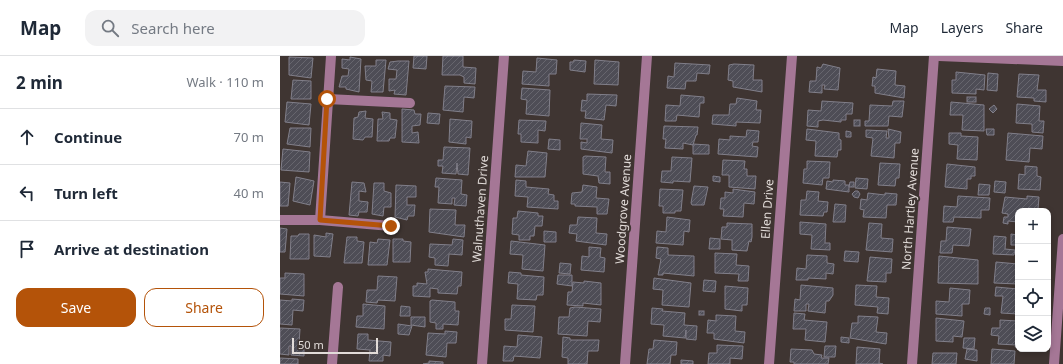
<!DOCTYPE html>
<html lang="en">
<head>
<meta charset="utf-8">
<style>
	:root { --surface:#fff; --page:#f2f2f3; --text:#1f2937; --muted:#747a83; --line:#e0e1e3; --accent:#b45309 }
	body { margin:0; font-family:"Noto Sans",sans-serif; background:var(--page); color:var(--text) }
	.controls { position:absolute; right:12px; bottom:12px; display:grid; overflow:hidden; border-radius:8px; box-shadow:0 2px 6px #0003 }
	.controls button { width:36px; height:36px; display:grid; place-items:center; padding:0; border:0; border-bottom:1px solid var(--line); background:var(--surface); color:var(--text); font:20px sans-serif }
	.scale { position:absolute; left:12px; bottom:10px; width:86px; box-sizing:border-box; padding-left:4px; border:2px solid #e2dcd9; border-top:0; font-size:11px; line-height:14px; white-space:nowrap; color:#e2dcd9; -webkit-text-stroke:3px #3f3532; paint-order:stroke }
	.stop { position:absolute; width:12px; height:12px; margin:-9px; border:3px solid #b45309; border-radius:50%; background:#fff }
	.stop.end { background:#b45309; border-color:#fff; box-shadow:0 1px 4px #0008 }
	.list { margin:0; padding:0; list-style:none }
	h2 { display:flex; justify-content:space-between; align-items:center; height:52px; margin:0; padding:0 16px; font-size:17px }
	h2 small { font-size:13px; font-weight:400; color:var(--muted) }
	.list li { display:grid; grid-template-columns:26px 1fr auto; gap:12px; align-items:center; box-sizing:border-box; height:56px; padding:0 16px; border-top:1px solid var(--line) }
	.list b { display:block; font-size:15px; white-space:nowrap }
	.list em { font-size:13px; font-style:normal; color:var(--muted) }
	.actions { display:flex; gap:8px; padding:12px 16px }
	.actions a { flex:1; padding:9px 0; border:1px solid var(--accent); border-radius:12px; text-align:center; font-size:14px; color:var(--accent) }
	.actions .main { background:var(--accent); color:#fff }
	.icon { flex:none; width:22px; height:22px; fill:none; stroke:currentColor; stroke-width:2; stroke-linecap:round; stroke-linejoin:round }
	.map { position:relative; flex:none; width:783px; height:308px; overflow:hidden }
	header { display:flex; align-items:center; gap:24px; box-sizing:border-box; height:56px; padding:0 20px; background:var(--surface); border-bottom:1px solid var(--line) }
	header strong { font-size:19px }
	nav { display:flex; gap:22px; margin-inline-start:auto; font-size:14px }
	.search { width:280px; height:36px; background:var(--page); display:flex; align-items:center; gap:10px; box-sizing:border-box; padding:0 14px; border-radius:12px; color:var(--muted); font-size:15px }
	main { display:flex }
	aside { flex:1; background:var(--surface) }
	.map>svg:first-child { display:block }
	.building { fill:url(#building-hatch); stroke:#817f8a }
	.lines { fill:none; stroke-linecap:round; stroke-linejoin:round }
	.minor { stroke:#a57796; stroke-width:10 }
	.route { stroke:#b45309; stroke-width:5 }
	.labels { text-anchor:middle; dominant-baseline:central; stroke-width:4; stroke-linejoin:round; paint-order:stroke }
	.street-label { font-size:12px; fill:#e2dcd9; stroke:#3f3532 }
</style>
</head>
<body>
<header>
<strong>Map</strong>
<div class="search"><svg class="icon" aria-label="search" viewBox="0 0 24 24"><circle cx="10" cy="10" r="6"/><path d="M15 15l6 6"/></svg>Search here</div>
<nav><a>Map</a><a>Layers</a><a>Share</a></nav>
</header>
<main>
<aside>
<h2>2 min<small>Walk · 110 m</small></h2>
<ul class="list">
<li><svg class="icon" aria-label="ahead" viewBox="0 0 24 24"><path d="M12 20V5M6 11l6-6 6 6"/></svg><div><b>Continue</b></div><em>70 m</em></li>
<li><svg class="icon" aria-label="left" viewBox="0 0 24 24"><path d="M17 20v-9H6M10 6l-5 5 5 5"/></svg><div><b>Turn left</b></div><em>40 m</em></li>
<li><svg class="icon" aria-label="arrive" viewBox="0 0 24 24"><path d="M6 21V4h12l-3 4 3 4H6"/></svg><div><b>Arrive at destination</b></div></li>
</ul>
<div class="actions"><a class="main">Save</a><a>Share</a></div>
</aside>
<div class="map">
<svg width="783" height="308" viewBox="0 0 783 308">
	<defs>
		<pattern id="building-hatch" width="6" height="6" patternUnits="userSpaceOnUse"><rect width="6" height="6" fill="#4e4d56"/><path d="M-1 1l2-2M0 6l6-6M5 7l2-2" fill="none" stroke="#67666e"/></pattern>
	</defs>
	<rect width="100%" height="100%" fill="#3f3532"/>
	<g class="building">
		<polygon points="134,0 147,0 146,13 133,12"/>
		<polygon points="163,0 183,0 183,11 196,12 195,28 184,27 184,21 180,19 162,19"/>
		<polygon points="9,1 33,2 31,22 9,19"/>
		<polygon points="70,1 81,3 79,36 66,33 66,31 59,31 62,20 68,20 69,13 62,12 62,3 70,4"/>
		<polygon points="257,2 277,4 276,18 269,18 269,30 242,28 243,15 256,16"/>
		<polygon points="96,4 106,4 103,36 91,36 92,25 86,24 85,10 96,10"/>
		<polygon points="294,4 306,5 305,16 290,14 290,6 293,6"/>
		<polygon points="315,4 339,6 338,29 314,28"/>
		<polygon points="118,5 129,5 126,39 114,38 115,34 109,35 109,23 116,23 117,14 108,13 110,6"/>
		<polygon points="395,7 430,9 429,18 417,17 416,25 406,25 405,33 387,32 388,20 394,21"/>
		<polygon points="454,8 474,9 473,24 482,24 482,36 453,31 453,25 448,24 449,9"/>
		<polygon points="543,8 560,12 558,34 544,33 545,29 542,29 542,37 529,36 530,25 536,25 537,11 541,12"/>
		<polygon points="597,13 616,15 615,29 625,30 624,42 595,37 595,30 592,30 593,21 596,22"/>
		<polygon points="676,16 705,19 704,34 696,33 696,38 672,37 672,24 676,24"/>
		<polygon points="708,17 718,18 717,35 707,34"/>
		<polygon points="739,18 759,19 757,34 766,34 766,46 754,45 754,42 737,41"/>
		<polygon points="13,24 31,25 31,43 11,43"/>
		<polygon points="165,30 195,31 194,42 184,41 183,56 163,54"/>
		<polygon points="242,32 270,34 269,60 246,58 247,44 241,43"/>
		<polygon points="307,38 337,39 336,50 326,49 324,64 305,62 306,55 301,55 302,44 307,45"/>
		<polygon points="401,39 424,41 424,47 420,47 419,61 397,59 396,65 385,65 386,49 400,50"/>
		<rect x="687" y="41" width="9" height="5"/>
		<polygon points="457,42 477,45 476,54 481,54 480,67 456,66 456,70 432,68 433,59 449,59 450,48 456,48"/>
		<polygon points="542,45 573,47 572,58 566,58 566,64 561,64 561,66 543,64 538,65 538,71 527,70 528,54 541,55"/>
		<polygon points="613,45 624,45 622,61 609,60 608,70 585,70 585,65 589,65 590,49 612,50"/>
		<polygon points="7,46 31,48 29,69 5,66"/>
		<polygon points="671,46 704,49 704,75 682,74 683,59 670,59"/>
		<polygon points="737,48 760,50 759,65 764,65 763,77 752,76 752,68 736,67"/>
		<polygon points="714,49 717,53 713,57 709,53"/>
		<polygon points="122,53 134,54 135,58 141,58 140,69 132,70 132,77 138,76 139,87 122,86"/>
		<polygon points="86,55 85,62 93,63 92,81 85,81 83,84 73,83 74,62 78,61 79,56"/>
		<polygon points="102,56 110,57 110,63 117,64 115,82 110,82 109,85 97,85 98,63 103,63"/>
		<polygon points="148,57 160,58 159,68 147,67"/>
		<polygon points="170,63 192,65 191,82 186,81 186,88 169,86"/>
		<polygon points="239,64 266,65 265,75 258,74 258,87 241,86 241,78 238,78"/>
		<rect x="574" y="64" width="6" height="6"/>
		<polygon points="301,67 322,69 321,83 333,84 332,97 301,93 301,86 307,87 307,83 300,83"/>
		<polygon points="384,70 418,71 417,79 416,79 413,89 403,87 403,93 385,92 386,83 383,83"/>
		<polygon points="10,72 31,72 30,91 7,88"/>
		<polygon points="527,73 559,77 559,83 561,84 561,94 558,94 557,101 535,100 536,85 526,84"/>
		<polygon points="608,73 621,76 620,87 615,87 614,102 591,100 593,82 586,81 586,74 607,75 606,82 609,82"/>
		<polygon points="706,73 714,73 714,79 707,79"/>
		<polygon points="467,74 479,75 478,86 473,86 472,90 478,91 477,101 438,98 439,83 450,84 450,80 466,81"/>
		<polygon points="566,75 571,76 571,81 566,81"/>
		<polygon points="669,77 681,77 681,80 698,81 697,104 677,103 678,89 669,88"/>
		<polygon points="728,77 763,80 762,93 750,92 749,106 726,104"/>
		<polygon points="269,83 280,84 280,94 268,93"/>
		<polygon points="413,88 429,89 429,98 413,98"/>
		<polygon points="164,91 190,92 188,119 178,118 177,107 176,118 162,117 163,110 158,110 158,104 163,104"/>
		<polygon points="3,93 30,96 29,116 1,114"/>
		<polygon points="248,95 267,97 265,121 235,121 236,109 246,110"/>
		<polygon points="305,100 326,101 325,116 330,116 330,128 319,127 318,120 303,118 303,101"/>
		<polygon points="392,101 412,102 410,126 393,125 393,127 381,126 382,115 391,115"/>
		<polygon points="443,104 465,105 464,113 467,113 467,120 476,120 475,133 449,131 449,119 442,119"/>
		<polygon points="527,105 550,106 549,122 543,122 542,129 523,127 524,113 527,113"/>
		<polygon points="600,107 620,108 619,122 616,122 615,130 598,129"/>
		<polygon points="667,108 695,111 695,120 691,120 691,123 687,123 687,133 665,131"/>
		<polygon points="745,110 757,111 757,120 761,121 760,134 738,133 739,118 745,119"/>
		<polygon points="433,120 440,121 440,126 433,125"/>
		<polygon points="16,121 34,125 30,149 13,145"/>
		<polygon points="156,122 182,124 181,138 187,139 186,150 174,149 175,142 172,142 172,148 158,147 159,131 155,131"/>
		<polygon points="576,122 588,123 587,133 575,132"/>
		<polygon points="236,124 246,125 246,131 269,133 268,138 274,139 274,145 278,145 278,153 247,151 248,141 235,140"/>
		<polygon points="553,124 565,125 565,129 569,129 569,136 546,133 547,125 553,126"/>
		<polygon points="715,125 726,126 725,137 714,136"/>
		<polygon points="0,126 10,127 8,150 0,150"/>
		<polygon points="72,126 84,127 86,136 79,135 79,145 88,146 87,156 79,156 78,160 69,159"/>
		<polygon points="570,126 574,126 574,131 569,131"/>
		<polygon points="94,127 104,127 104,135 111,137 111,151 104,151 103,160 92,158"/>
		<polygon points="699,128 710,129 709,139 698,139"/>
		<polygon points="116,129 136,130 136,141 127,141 127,149 135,149 134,160 128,160 127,164 115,161"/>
		<polygon points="303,129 317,131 316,142 329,143 327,158 317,158 317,151 295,150 295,148 291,148 292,137 302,136"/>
		<polygon points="414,130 428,131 424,149 412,149 411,147"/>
		<polygon points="380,133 403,134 401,155 395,155 395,157 383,157 383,150 379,150"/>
		<polygon points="453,133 475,136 474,148 464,147 463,161 443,160 444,153 440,153 441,142 445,142 445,136 453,137"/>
		<polygon points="527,135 539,136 538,145 548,146 547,156 544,156 543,160 520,159 521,144 526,144"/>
		<polygon points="575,135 578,135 580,138 578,142 574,141 572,138"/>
		<polygon points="588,137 605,139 605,137 617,138 616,149 607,149 606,162 583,161 584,154 580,153 581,143 587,144"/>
		<polygon points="678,140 710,142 709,154 701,154 701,162 674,161 673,166 663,166 664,150 677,151"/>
		<polygon points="747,140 759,141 758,153 748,152 748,155 738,155 738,166 728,165 728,168 723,167 724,161 728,161 728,158 722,157 725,141 747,143"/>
		<polygon points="555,148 566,149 565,166 553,166"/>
		<polygon points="150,153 176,154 175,169 185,169 184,181 149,176"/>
		<polygon points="238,155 258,157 258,160 263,160 262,170 255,170 254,180 250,180 250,184 239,184 239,179 232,178 233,162 237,162"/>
		<polygon points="298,161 317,162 316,177 327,178 326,189 296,185 297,178 289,177 290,169 297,169"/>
		<polygon points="387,161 410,164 409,176 404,175 403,189 376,187 377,175 386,176"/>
		<polygon points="520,166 546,168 545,187 550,187 550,194 531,193 532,179 520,178"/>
		<polygon points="447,167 472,168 472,181 471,186 469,185 467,195 452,194 452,184 441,183 442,171 447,171"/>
		<polygon points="589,167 602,168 601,182 613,183 612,196 586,194"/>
		<polygon points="667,171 691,173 689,190 673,189 672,197 660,197 661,185 666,185"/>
		<polygon points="0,172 7,173 5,196 0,196"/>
		<polygon points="737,172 738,172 738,195 736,195 736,189 731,189 731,178 737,179"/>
		<polygon points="264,175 276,176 276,186 264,186"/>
		<polygon points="46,177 53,178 50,201 34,200 34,179 46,181"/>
		<polygon points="19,178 29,178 29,203 10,203 11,180 18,180"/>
		<polygon points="714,180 726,181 725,193 735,194 734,199 713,198"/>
		<polygon points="67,181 77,181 77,185 84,186 82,207 64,207"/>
		<polygon points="430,182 440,183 440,193 429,193"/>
		<polygon points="98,183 110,184 107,209 88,209 90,186 97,187"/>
		<polygon points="113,183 123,183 123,185 131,186 130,206 113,206"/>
		<polygon points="173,183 183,184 182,199 169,198 168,210 155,209 155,202 149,201 150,188 172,189"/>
		<polygon points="231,185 265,189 263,215 242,213 243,199 230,198"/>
		<polygon points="309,191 321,192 320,201 325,202 324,216 301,214 302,200 309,201"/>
		<polygon points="377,191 388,192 388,199 414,200 414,220 383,217 383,219 378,219 381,203 376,202"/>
		<polygon points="565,195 579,196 578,206 564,205"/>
		<polygon points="435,197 457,198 456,209 469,210 468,225 458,225 459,218 435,217"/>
		<polygon points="527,199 547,200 547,207 554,208 553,218 546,217 546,223 528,222 528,224 516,224 517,212 526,213"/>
		<polygon points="659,200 698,204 698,228 658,227"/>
		<polygon points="590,201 612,203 611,217 606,217 606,226 587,225"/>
		<polygon points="716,206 738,208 738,228 714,227"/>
		<polygon points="280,207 291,208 290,218 279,217"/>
		<polygon points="148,213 182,216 181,230 178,230 177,238 158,237 158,233 150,232 150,241 133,240 133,230 137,230 137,227 147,228 145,216 148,216"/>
		<polygon points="229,216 241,217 241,219 264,221 263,239 257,239 256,244 237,243 238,228 228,227"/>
		<polygon points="5,217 24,218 24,240 0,238 0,222 5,222"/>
		<polygon points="278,219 292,219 292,230 277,228"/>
		<polygon points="98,220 117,221 115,245 98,244 97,247 86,246 87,234 97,234"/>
		<polygon points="374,222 411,227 409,251 382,249 383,234 373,233"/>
		<polygon points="424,224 436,225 435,236 423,235"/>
		<polygon points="304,225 321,227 321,249 303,247 303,250 287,249 288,236 292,236 293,226 304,227"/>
		<polygon points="521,229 553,232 553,239 549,245 546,245 545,257 528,255 529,248 526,248 526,255 514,255 515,243 520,244"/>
		<polygon points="576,229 597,230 596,241 609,242 608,258 597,257 598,251 575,249"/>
		<polygon points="445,230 468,232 467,249 462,249 462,255 445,253"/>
		<polygon points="716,231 738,233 738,258 721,257 723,240 715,240"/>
		<polygon points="670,232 690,234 689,248 682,248 682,260 656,258 656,245 669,246"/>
		<polygon points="12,243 24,244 23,255 13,254 12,269 0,268 0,244 12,245"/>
		<polygon points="152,244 175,246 175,255 179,255 178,269 163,268 163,273 156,273 156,267 150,266 150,245"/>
		<polygon points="83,248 105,250 104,273 76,271 77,260 83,260"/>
		<polygon points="232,249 255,250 253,276 225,274 225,263 231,263"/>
		<polygon points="121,250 130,251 130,260 120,260"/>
		<polygon points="295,251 321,253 320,266 308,265 307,280 278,278 279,261 289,261 290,252"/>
		<polygon points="372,252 383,253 382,255 405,257 404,269 417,270 416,284 406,283 406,274 405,282 383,280 384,269 371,268"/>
		<polygon points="705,252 710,252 710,259 704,258"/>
		<rect x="419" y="255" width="5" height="4"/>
		<polygon points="514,257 525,258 524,264 547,266 545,286 525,284 526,273 513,273"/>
		<polygon points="436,259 456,260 455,275 465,276 464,287 434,283 434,277 427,277 428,264 436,265"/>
		<polygon points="578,260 598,261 596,276 607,277 606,288 570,282 572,267 578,267"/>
		<polygon points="131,261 145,261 145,271 131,269"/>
		<polygon points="656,262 684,265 682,281 673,280 673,286 656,285"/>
		<polygon points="720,264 738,265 738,291 735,291 736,289 718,288 719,280 711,279 712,272 720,272"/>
		<polygon points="118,268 132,270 129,279 118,278"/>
		<polygon points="0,272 20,273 19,288 24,288 24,300 11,299 11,290 9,290 9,299 0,298"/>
		<polygon points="165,275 177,276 176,287 167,287 166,301 146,299 148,277 165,278"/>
		<polygon points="78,278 88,278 88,284 111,286 110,300 103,299 103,305 89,305 90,294 77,293"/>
		<polygon points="238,279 262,281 260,302 234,300 233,305 223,305 224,290 237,291"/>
		<polygon points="283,281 290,282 290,284 319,284 318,295 308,295 307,308 288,308 288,302 282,301"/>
		<polygon points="561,281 569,282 569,287 561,286"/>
		<polygon points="684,282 695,282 694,293 683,292"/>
		<polygon points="374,284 397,286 396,299 391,299 390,308 367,308 369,293 373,293"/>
		<polygon points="437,289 463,290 462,303 450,302 450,308 428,308 429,297 437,297"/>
		<polygon points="545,290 556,290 555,301 544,301"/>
		<polygon points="577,291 600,293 599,307 603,308 576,308"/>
		<polygon points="511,293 532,294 534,298 542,299 541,302 549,302 548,308 514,308 514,306 510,306"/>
		<polygon points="687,293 697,294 697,305 685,303"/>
		<polygon points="712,293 735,295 734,308 711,308"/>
		<polygon points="653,297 677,297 676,308 652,308"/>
		<polygon points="0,302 18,303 18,308 0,308"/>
		<polygon points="401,304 413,305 413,308 401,308"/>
		<polygon points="149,305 163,306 163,308 143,308 149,307"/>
	</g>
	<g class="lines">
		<g class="minor">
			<polyline points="659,0 783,5"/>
			<polyline points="47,43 130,47"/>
			<polyline points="0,164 40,164 51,0"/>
			<polyline points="40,164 111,170"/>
			<polyline points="52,308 58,231"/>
			<polyline points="202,308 224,0"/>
			<polyline points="345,308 367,0"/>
			<polyline points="489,308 512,0"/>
			<polyline points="632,308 654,0"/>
			<polyline points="774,308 783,183"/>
		</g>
	</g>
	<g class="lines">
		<polyline class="route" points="47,43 40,164 111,170"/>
	</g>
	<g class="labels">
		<g class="street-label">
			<text transform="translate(200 153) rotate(-86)">Walnuthaven Drive</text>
			<text transform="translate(343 153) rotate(-86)">Woodgrove Avenue</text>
			<text transform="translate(487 153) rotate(-86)">Ellen Drive</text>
			<text transform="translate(630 153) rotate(-86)">North Hartley Avenue</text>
		</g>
	</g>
</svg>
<div class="controls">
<button>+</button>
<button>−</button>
<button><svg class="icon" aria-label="locate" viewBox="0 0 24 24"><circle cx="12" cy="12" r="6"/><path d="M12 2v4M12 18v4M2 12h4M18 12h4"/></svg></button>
<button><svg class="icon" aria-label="layers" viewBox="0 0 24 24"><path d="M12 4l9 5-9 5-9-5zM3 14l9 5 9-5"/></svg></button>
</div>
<div class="scale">50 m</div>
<div class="stop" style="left:47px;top:43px"></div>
<div class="stop end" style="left:111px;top:170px"></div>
</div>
</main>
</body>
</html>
